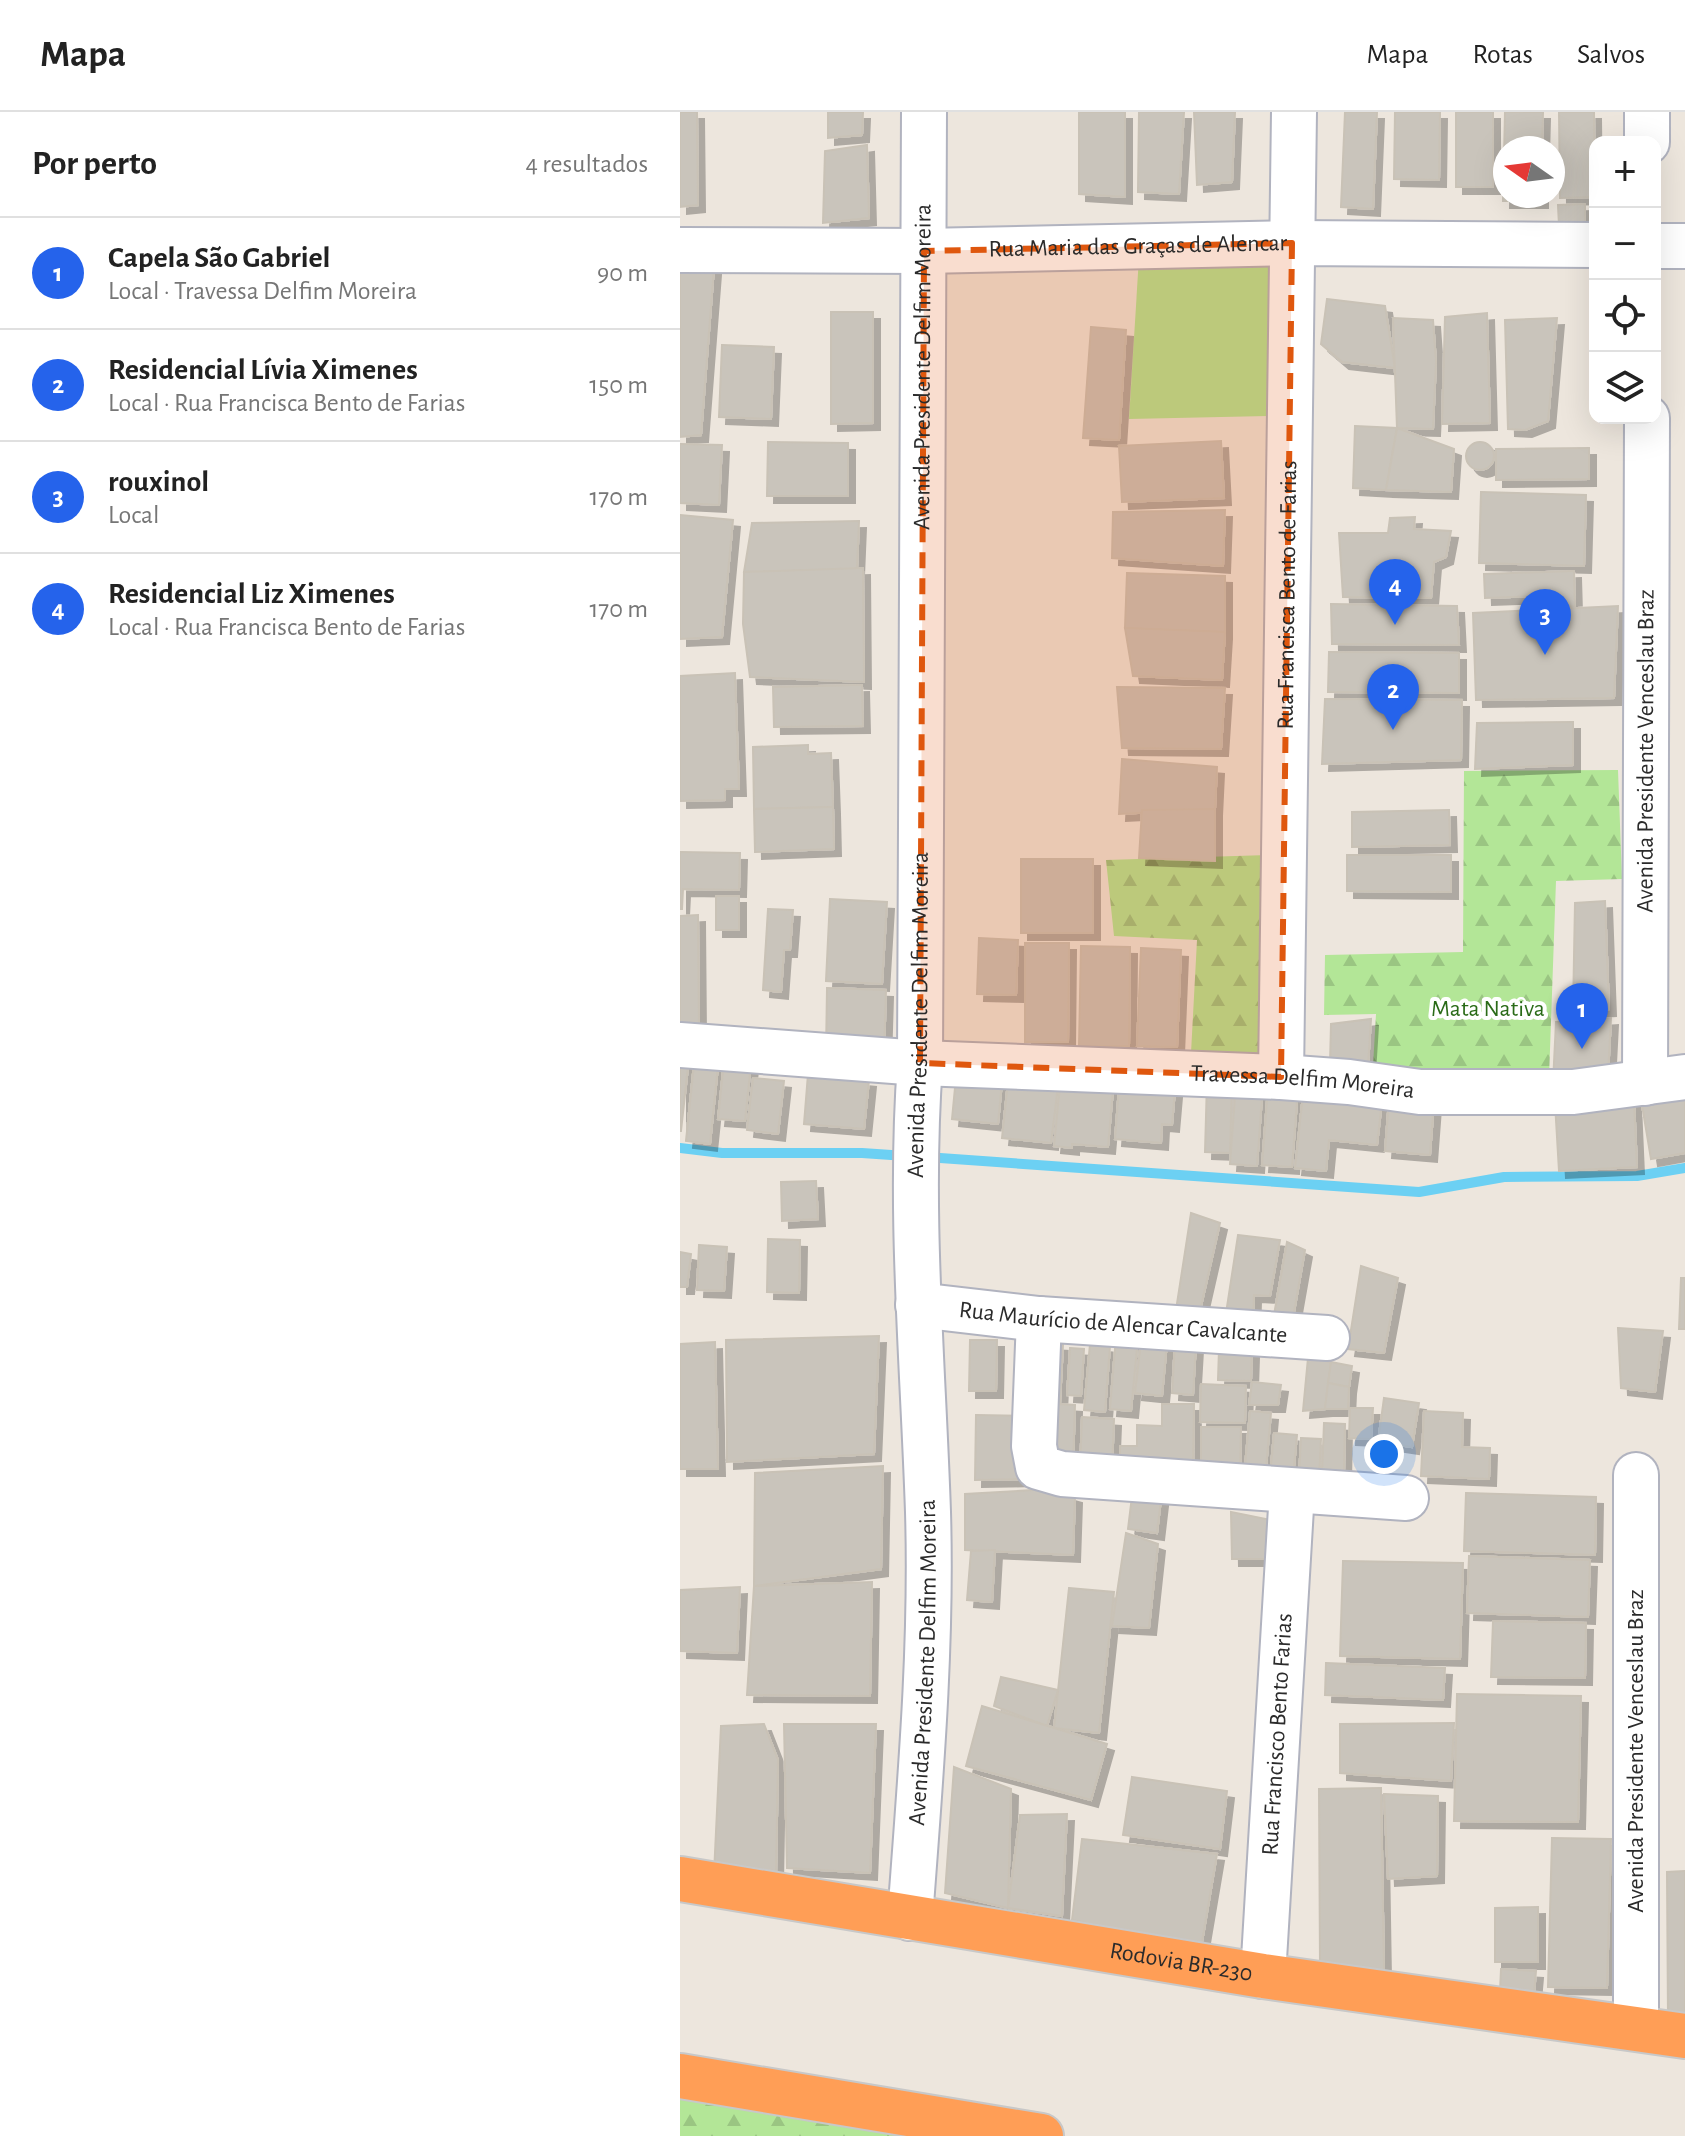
<!DOCTYPE html>
<html lang="pt">
<head>
<meta charset="utf-8">
<style>
	:root { --surface:#fff; --page:#f6f6f6; --text:#222; --muted:#767676; --line:#e0e0e0; --accent:#2563eb }
	body { margin:0; font-family:"Alegreya Sans",sans-serif; background:var(--page); color:var(--text) }
	.controls { position:absolute; right:24px; top:24px; display:grid; overflow:hidden; border-radius:16px; box-shadow:0 8px 32px #0002 }
	.controls button { width:72px; height:72px; display:grid; place-items:center; padding:0; border:0; border-bottom:2px solid var(--line); background:var(--surface); color:var(--text); font:40px sans-serif }
	.compass { position:absolute; left:813px; top:24px; width:72px; height:72px; border-radius:50%; background:var(--surface); box-shadow:0 8px 32px #0002; rotate:284deg }
	.you { position:absolute; left:704px; top:1342px; width:28px; height:28px; margin:-20px; border:6px solid #fff; border-radius:50%; background:#1a73e8; box-shadow:0 0 0 12px #1a73e833 }
	.badge { display:grid; place-items:center; width:52px; height:52px; border-radius:50%; background:var(--accent); color:#fff; font-size:26px; font-weight:700 }
	.pin { position:absolute; translate:-50% -66px; filter:drop-shadow(0 2px 4px #0008) }
	.pin::after { content:''; position:absolute; top:42px; width:28px; height:24px; background:inherit; clip-path:polygon(0 0,100% 0,50% 100%) }
	.list { margin:0; padding:0; list-style:none }
	h2 { display:flex; justify-content:space-between; align-items:center; height:104px; margin:0; padding:0 32px; font-size:34px }
	h2 small { font-size:26px; font-weight:400; color:var(--muted) }
	.list li { display:grid; grid-template-columns:52px 1fr auto; gap:24px; align-items:center; box-sizing:border-box; height:112px; padding:0 32px; border-top:2px solid var(--line) }
	.list b { display:block; font-size:30px; white-space:nowrap }
	.list p { margin:0; font-size:26px; white-space:nowrap; color:var(--muted) }
	.list em { font-size:26px; font-style:normal; color:var(--muted) }
	.icon { flex:none; width:44px; height:44px; fill:none; stroke:currentColor; stroke-width:2; stroke-linecap:round; stroke-linejoin:round }
	.map { position:relative; flex:none; width:1005px; height:2024px; overflow:hidden }
	header { display:flex; align-items:center; gap:48px; box-sizing:border-box; height:112px; padding:0 40px; background:var(--surface); border-bottom:2px solid var(--line) }
	header strong { font-size:38px }
	nav { display:flex; gap:44px; margin-inline-start:auto; font-size:28px }
	main { display:flex }
	aside { flex:1; background:var(--surface) }
	.map>svg:first-child { display:block }
	.grass { fill:#b3e697 }
	.forest { fill:url(#forest-firs) }
	.lines { fill:none; stroke-linecap:round; stroke-linejoin:round }
	.stream { stroke:#6cd0f3; stroke-width:10 }
	.building { fill:#c9c4bb; stroke:#c9c2b6; stroke-width:2; filter:url(#shadow) }
	.minor-casing { stroke:#b1b3bf; stroke-width:48 }
	.highway-casing { stroke:#c8c8c8; stroke-width:48 }
	.minor { stroke:#fff; stroke-width:44 }
	.highway { stroke:#ff9e56; stroke-width:44 }
	.marked { fill:#df570e; fill-opacity:0.2; stroke:#df570e; stroke-width:6; stroke-dasharray:16 10; stroke-linejoin:round }
	.labels { text-anchor:middle; dominant-baseline:central; stroke-width:8; stroke-linejoin:round; paint-order:stroke }
	.street-label { font-size:24px; fill:#2b2b2b; stroke:#fff }
	.park-label { font-size:24px; fill:#2a6b18; stroke:#fff }
</style>
</head>
<body>
<header>
<strong>Mapa</strong>
<nav><a>Mapa</a><a>Rotas</a><a>Salvos</a></nav>
</header>
<main>
<aside>
<h2>Por perto<small>4 resultados</small></h2>
<ul class="list">
<li><span class="badge">1</span><div><b>Capela São Gabriel</b><p>Local · Travessa Delfim Moreira</p></div><em>90 m</em></li>
<li><span class="badge">2</span><div><b>Residencial Lívia Ximenes</b><p>Local · Rua Francisca Bento de Farias</p></div><em>150 m</em></li>
<li><span class="badge">3</span><div><b>rouxinol</b><p>Local</p></div><em>170 m</em></li>
<li><span class="badge">4</span><div><b>Residencial Liz Ximenes</b><p>Local · Rua Francisca Bento de Farias</p></div><em>170 m</em></li>
</ul>
</aside>
<div class="map">
<svg width="1005" height="2024" viewBox="0 0 1005 2024">
	<defs>
		<pattern id="forest-firs" width="22" height="20" patternUnits="userSpaceOnUse" patternTransform="scale(2)"><rect width="22" height="20" fill="#b3e697"/><path d="M5 1l3.5 6h-7zM16 11l3.5 6h-7z" fill="#9ac582"/></pattern>
		<filter id="shadow"><feDropShadow dx="7" dy="7" stdDeviation="0" flood-color="#0004"/></filter>
	</defs>
	<rect width="100%" height="100%" fill="#ede6dd"/>
	<polygon class="grass" points="459,145 589,145 588,304 449,307"/>
	<g class="forest">
		<polygon points="938,658 942,767 876,769 869,966 693,954 696,902 644,903 645,843 783,840 784,659"/>
		<polygon points="588,743 591,946 511,941 517,828 434,824 426,748"/>
		<polygon points="0,1982 278,2024 0,2024"/>
	</g>
	<g class="lines">
		<g class="stream">
			<polyline points="0,1036 42,1041 182,1041 226,1044"/>
			<polyline points="246,1045 739,1080 824,1065 957,1064 1005,1056"/>
		</g>
	</g>
	<g class="building">
		<polygon points="0,0 17,0 18,93 0,95"/>
		<polygon points="148,0 183,0 182,23 148,26"/>
		<polygon points="399,0 445,0 445,85 399,82"/>
		<polygon points="459,0 504,0 499,82 458,80"/>
		<polygon points="514,0 555,0 552,70 517,73"/>
		<polygon points="665,0 697,0 693,97 661,95"/>
		<polygon points="715,0 760,0 759,68 714,67"/>
		<rect x="776" y="0" width="37" height="75"/>
		<polygon points="825,0 863,0 862,36 825,36 825,84 861,84 861,89 823,89"/>
		<polygon points="879,0 914,0 915,85 880,86"/>
		<polygon points="187,33 189,106 143,111 145,39"/>
		<polygon points="905,92 905,112 879,114 878,93"/>
		<polygon points="0,154 34,156 21,323 0,325"/>
		<polygon points="647,187 705,194 715,256 662,250 641,232"/>
		<polygon points="151,200 193,200 193,311 151,312"/>
		<polygon points="807,201 810,311 762,312 765,205"/>
		<polygon points="713,206 753,208 756,250 753,317 717,316"/>
		<polygon points="877,206 868,309 845,318 828,317 825,208"/>
		<polygon points="411,215 446,218 439,328 403,326"/>
		<polygon points="42,233 94,235 91,307 39,305"/>
		<polygon points="675,314 717,316 706,378 673,376"/>
		<polygon points="717,316 774,337 771,380 706,378"/>
		<polygon points="541,329 544,386 442,390 439,334"/>
		<polygon points="88,330 168,331 168,384 87,384"/>
		<circle cx="800" cy="344" r="14"/>
		<polygon points="0,332 42,333 39,393 0,391"/>
		<polygon points="909,336 909,367 816,368 816,337"/>
		<polygon points="801,380 906,383 904,454 799,451"/>
		<polygon points="545,398 543,454 432,446 433,400"/>
		<polygon points="0,403 53,408 42,525 0,527"/>
		<polygon points="735,405 734,417 771,419 766,445 754,450 751,486 663,485 659,421 708,421 710,406"/>
		<polygon points="179,409 177,457 64,460 72,411"/>
		<polygon points="183,456 184,570 70,565 63,512 64,460"/>
		<polygon points="894,459 895,494 860,495 859,484 805,486 804,462"/>
		<polygon points="447,461 545,464 545,520 445,516"/>
		<polygon points="651,492 777,494 779,533 652,532"/>
		<polygon points="938,494 934,586 796,588 793,501"/>
		<polygon points="445,516 545,520 542,568 453,564"/>
		<polygon points="649,540 779,541 779,581 648,580"/>
		<polygon points="55,561 59,677 45,677 45,688 0,689 0,564"/>
		<polygon points="182,573 183,614 94,615 93,575"/>
		<polygon points="437,575 545,576 541,637 442,636"/>
		<polygon points="645,587 782,588 781,648 642,652"/>
		<polygon points="893,610 893,653 795,657 797,611"/>
		<polygon points="128,633 128,642 151,641 153,695 74,697 73,635"/>
		<polygon points="442,647 537,655 535,697 439,702"/>
		<polygon points="153,695 154,737 75,740 74,697"/>
		<polygon points="535,697 535,749 459,746 462,698"/>
		<polygon points="769,698 770,733 672,735 672,700"/>
		<polygon points="0,740 60,741 59,778 3,777 2,797 0,797"/>
		<polygon points="667,743 771,743 771,780 667,779"/>
		<rect x="341" y="747" width="72" height="74"/>
		<rect x="36" y="784" width="23" height="34"/>
		<polygon points="150,787 207,790 202,872 146,869"/>
		<polygon points="925,789 929,897 893,899 895,791"/>
		<polygon points="88,797 113,798 110,838 104,838 101,880 83,878"/>
		<polygon points="18,803 19,919 0,917 0,804"/>
		<polygon points="299,826 338,828 336,883 297,882"/>
		<polygon points="345,831 389,831 388,930 345,930"/>
		<polygon points="401,834 450,835 449,934 399,934"/>
		<polygon points="461,836 501,838 497,935 457,934"/>
		<polygon points="147,876 206,878 204,943 146,941"/>
		<polygon points="931,906 928,964 873,971 876,910"/>
		<polygon points="691,907 688,954 650,952 651,912"/>
		<polygon points="15,942 39,945 30,1032 6,1029"/>
		<polygon points="0,945 9,946 1,1019 0,1019"/>
		<polygon points="44,949 71,952 65,1009 38,1007"/>
		<polygon points="277,955 323,960 318,1012 272,1007"/>
		<polygon points="329,960 379,966 371,1031 322,1026"/>
		<polygon points="128,962 189,968 184,1017 124,1012"/>
		<polygon points="381,962 434,967 428,1035 392,1032 392,1036 374,1034"/>
		<polygon points="440,962 496,967 492,1013 482,1012 481,1031 435,1027"/>
		<polygon points="73,966 104,969 98,1022 67,1018"/>
		<polygon points="527,969 552,971 550,1041 525,1040"/>
		<polygon points="556,970 583,972 577,1054 550,1052"/>
		<polygon points="624,973 703,981 697,1033 649,1028 646,1059 615,1056"/>
		<polygon points="588,975 618,977 612,1055 582,1053"/>
		<polygon points="1005,980 1005,1041 971,1047 961,987"/>
		<polygon points="709,987 754,990 750,1043 705,1039"/>
		<polygon points="954,987 957,1055 879,1059 875,991"/>
		<polygon points="136,1069 138,1107 102,1109 101,1070"/>
		<polygon points="511,1101 540,1111 519,1203 496,1198"/>
		<polygon points="558,1123 600,1128 590,1184 574,1183 573,1214 545,1208"/>
		<polygon points="88,1127 120,1128 119,1181 87,1180"/>
		<polygon points="607,1130 625,1138 611,1217 592,1214"/>
		<polygon points="19,1133 47,1135 44,1179 17,1178"/>
		<polygon points="0,1140 11,1142 7,1175 0,1175"/>
		<polygon points="681,1154 718,1166 704,1241 668,1237"/>
		<polygon points="1001,1166 1005,1166 1005,1217 999,1217"/>
		<polygon points="938,1216 983,1219 975,1280 941,1276"/>
		<polygon points="199,1224 194,1342 47,1350 46,1228"/>
		<polygon points="436,1225 458,1226 451,1299 430,1297"/>
		<polygon points="290,1228 317,1228 316,1279 289,1279"/>
		<polygon points="461,1229 487,1231 482,1284 455,1281"/>
		<polygon points="35,1230 38,1357 0,1357 0,1232"/>
		<polygon points="495,1230 516,1232 513,1283 492,1281"/>
		<polygon points="363,1231 383,1232 380,1292 395,1293 393,1355 360,1353"/>
		<polygon points="410,1232 430,1234 425,1300 404,1298"/>
		<polygon points="390,1236 404,1237 401,1284 387,1283"/>
		<polygon points="539,1237 572,1238 571,1269 538,1268"/>
		<polygon points="628,1246 651,1250 645,1297 623,1299"/>
		<polygon points="651,1250 672,1254 669,1275 648,1271"/>
		<polygon points="572,1270 601,1273 598,1293 569,1293"/>
		<polygon points="648,1271 669,1275 668,1297 645,1297"/>
		<polygon points="521,1272 566,1274 565,1311 520,1310"/>
		<polygon points="704,1286 739,1291 732,1335 698,1330"/>
		<polygon points="482,1292 514,1292 513,1362 440,1361 440,1334 457,1334 457,1313 482,1314"/>
		<polygon points="670,1296 693,1296 691,1327 669,1326"/>
		<polygon points="570,1299 591,1301 585,1367 564,1365"/>
		<polygon points="744,1299 783,1301 782,1335 810,1336 809,1367 741,1364"/>
		<polygon points="296,1303 349,1304 349,1367 295,1368"/>
		<polygon points="402,1305 434,1307 432,1357 400,1356"/>
		<polygon points="644,1311 665,1312 664,1362 642,1362"/>
		<polygon points="521,1315 561,1315 560,1362 521,1362"/>
		<polygon points="594,1321 617,1323 613,1366 590,1364"/>
		<polygon points="621,1326 641,1327 639,1366 619,1365"/>
		<polygon points="203,1354 201,1457 74,1474 75,1361"/>
		<polygon points="453,1376 482,1379 477,1421 448,1417"/>
		<polygon points="370,1377 395,1384 393,1443 285,1438 285,1382"/>
		<polygon points="786,1381 916,1385 915,1443 784,1439"/>
		<polygon points="551,1400 591,1408 588,1447 552,1447"/>
		<polygon points="446,1421 478,1432 469,1516 432,1514"/>
		<polygon points="315,1438 312,1490 287,1488 291,1439"/>
		<polygon points="789,1444 910,1448 908,1505 787,1501"/>
		<polygon points="663,1449 783,1451 780,1547 660,1544"/>
		<polygon points="192,1470 190,1584 67,1583 74,1474"/>
		<polygon points="60,1475 57,1541 0,1539 0,1478"/>
		<polygon points="389,1476 434,1480 419,1621 374,1616"/>
		<polygon points="813,1509 906,1511 905,1566 811,1565"/>
		<polygon points="646,1551 765,1556 763,1588 645,1583"/>
		<polygon points="321,1565 378,1578 367,1614 314,1594"/>
		<polygon points="777,1582 901,1584 898,1710 774,1709"/>
		<polygon points="302,1594 427,1632 411,1688 286,1654"/>
		<polygon points="774,1611 771,1669 660,1661 660,1612"/>
		<polygon points="84,1612 98,1648 96,1764 34,1762 41,1614"/>
		<polygon points="104,1612 196,1612 190,1761 107,1756"/>
		<polygon points="274,1655 331,1677 328,1796 265,1781"/>
		<polygon points="452,1665 547,1679 540,1737 443,1723"/>
		<polygon points="701,1676 704,1860 640,1852 639,1677"/>
		<polygon points="704,1682 758,1684 757,1764 708,1767"/>
		<polygon points="387,1702 382,1804 328,1796 340,1703"/>
		<polygon points="872,1726 931,1727 927,1876 868,1875"/>
		<polygon points="402,1727 537,1742 521,1836 392,1808"/>
		<polygon points="1005,1759 1005,1905 988,1905 987,1760"/>
		<polygon points="858,1795 858,1850 815,1850 815,1796"/>
		<polygon points="821,1857 856,1859 854,1882 820,1879"/>
	</g>
	<g class="lines">
		<g class="minor-casing">
			<g id="minor">
				<polyline points="967,0 967,30"/>
				<polyline points="975,134 1005,134"/>
				<path id="s1" d="M0 138 244 139 612 131 915 133"/>
				<path id="s2" d="M0 933 240 951 601 965 669 970 740 980H893L1005 965"/>
				<path id="s3" d="M601 965 614 0"/>
				<path id="s4" d="M965 971 967 306"/>
				<path id="s5" d="M238 1193 359 1207 647 1226"/>
				<polyline points="359,1207 354,1334 358,1355 382,1362 726,1386"/>
				<path id="s6" d="M230 1806C240 1671 252 1536 248 1400 243 1250 229 1101 240 951L244 0"/>
				<path id="s7" d="M583 1864 612 1379"/>
				<polyline points="956,1915 956,1363"/>
			</g>
		</g>
		<g class="highway-casing">
			<g id="highway">
				<path id="s8" d="M0 1767 583 1864 1005 1924"/>
				<polyline points="0,1964 361,2024"/>
			</g>
		</g>
		<use href="#minor" class="minor"/>
		<use href="#highway" class="highway"/>
	</g>
	<path class="marked" d="M612 131 601 965 240 951 244 139Z"/>
	<g class="labels">
		<g class="street-label">
			<text stroke="none"><textPath href="#s1" startOffset="458">Rua Maria das Graças de Alencar</textPath></text>
			<text stroke="none"><textPath href="#s6" startOffset="1552">Avenida Presidente Delfim Moreira</textPath></text>
			<text stroke="none"><textPath href="#s3" startOffset="482">Rua Francisca Bento de Farias</textPath></text>
			<text stroke="none"><textPath href="#s4" startOffset="332">Avenida Presidente Venceslau Braz</textPath></text>
			<text stroke="none"><textPath href="#s6" startOffset="904">Avenida Presidente Delfim Moreira</textPath></text>
			<text stroke="none"><textPath href="#s2" startOffset="624">Travessa Delfim Moreira</textPath></text>
			<text stroke="none"><textPath href="#s5" startOffset="206">Rua Maurício de Alencar Cavalcante</textPath></text>
			<text stroke="none"><textPath href="#s6" startOffset="256">Avenida Presidente Delfim Moreira</textPath></text>
			<text stroke="none"><textPath href="#s7" startOffset="242">Rua Francisco Bento Farias</textPath></text>
			<text transform="translate(956 1639) rotate(-90)">Avenida Presidente Venceslau Braz</text>
			<text stroke="none"><textPath href="#s8" startOffset="508">Rodovia BR-230</textPath></text>
		</g>
		<g class="park-label">
			<text x="808" y="897">Mata Nativa</text>
		</g>
	</g>
</svg>
<div class="controls">
<button>+</button>
<button>−</button>
<button><svg class="icon" aria-label="locate" viewBox="0 0 24 24"><circle cx="12" cy="12" r="6"/><path d="M12 2v4M12 18v4M2 12h4M18 12h4"/></svg></button>
<button><svg class="icon" aria-label="layers" viewBox="0 0 24 24"><path d="M12 4l9 5-9 5-9-5zM3 14l9 5 9-5"/></svg></button>
</div>
<svg class="compass" viewBox="-18 -18 36 36"><path d="M0-13l5 13h-10z" fill="#e53935"/><path d="M0 13l5-13h-10z" fill="#767676"/></svg>
<div class="you"></div>
<div class="pin badge" style="left:902px;top:937px">1</div>
<div class="pin badge" style="left:713px;top:618px">2</div>
<div class="pin badge" style="left:865px;top:543px">3</div>
<div class="pin badge" style="left:715px;top:513px">4</div>
</div>
</main>
</body>
</html>
